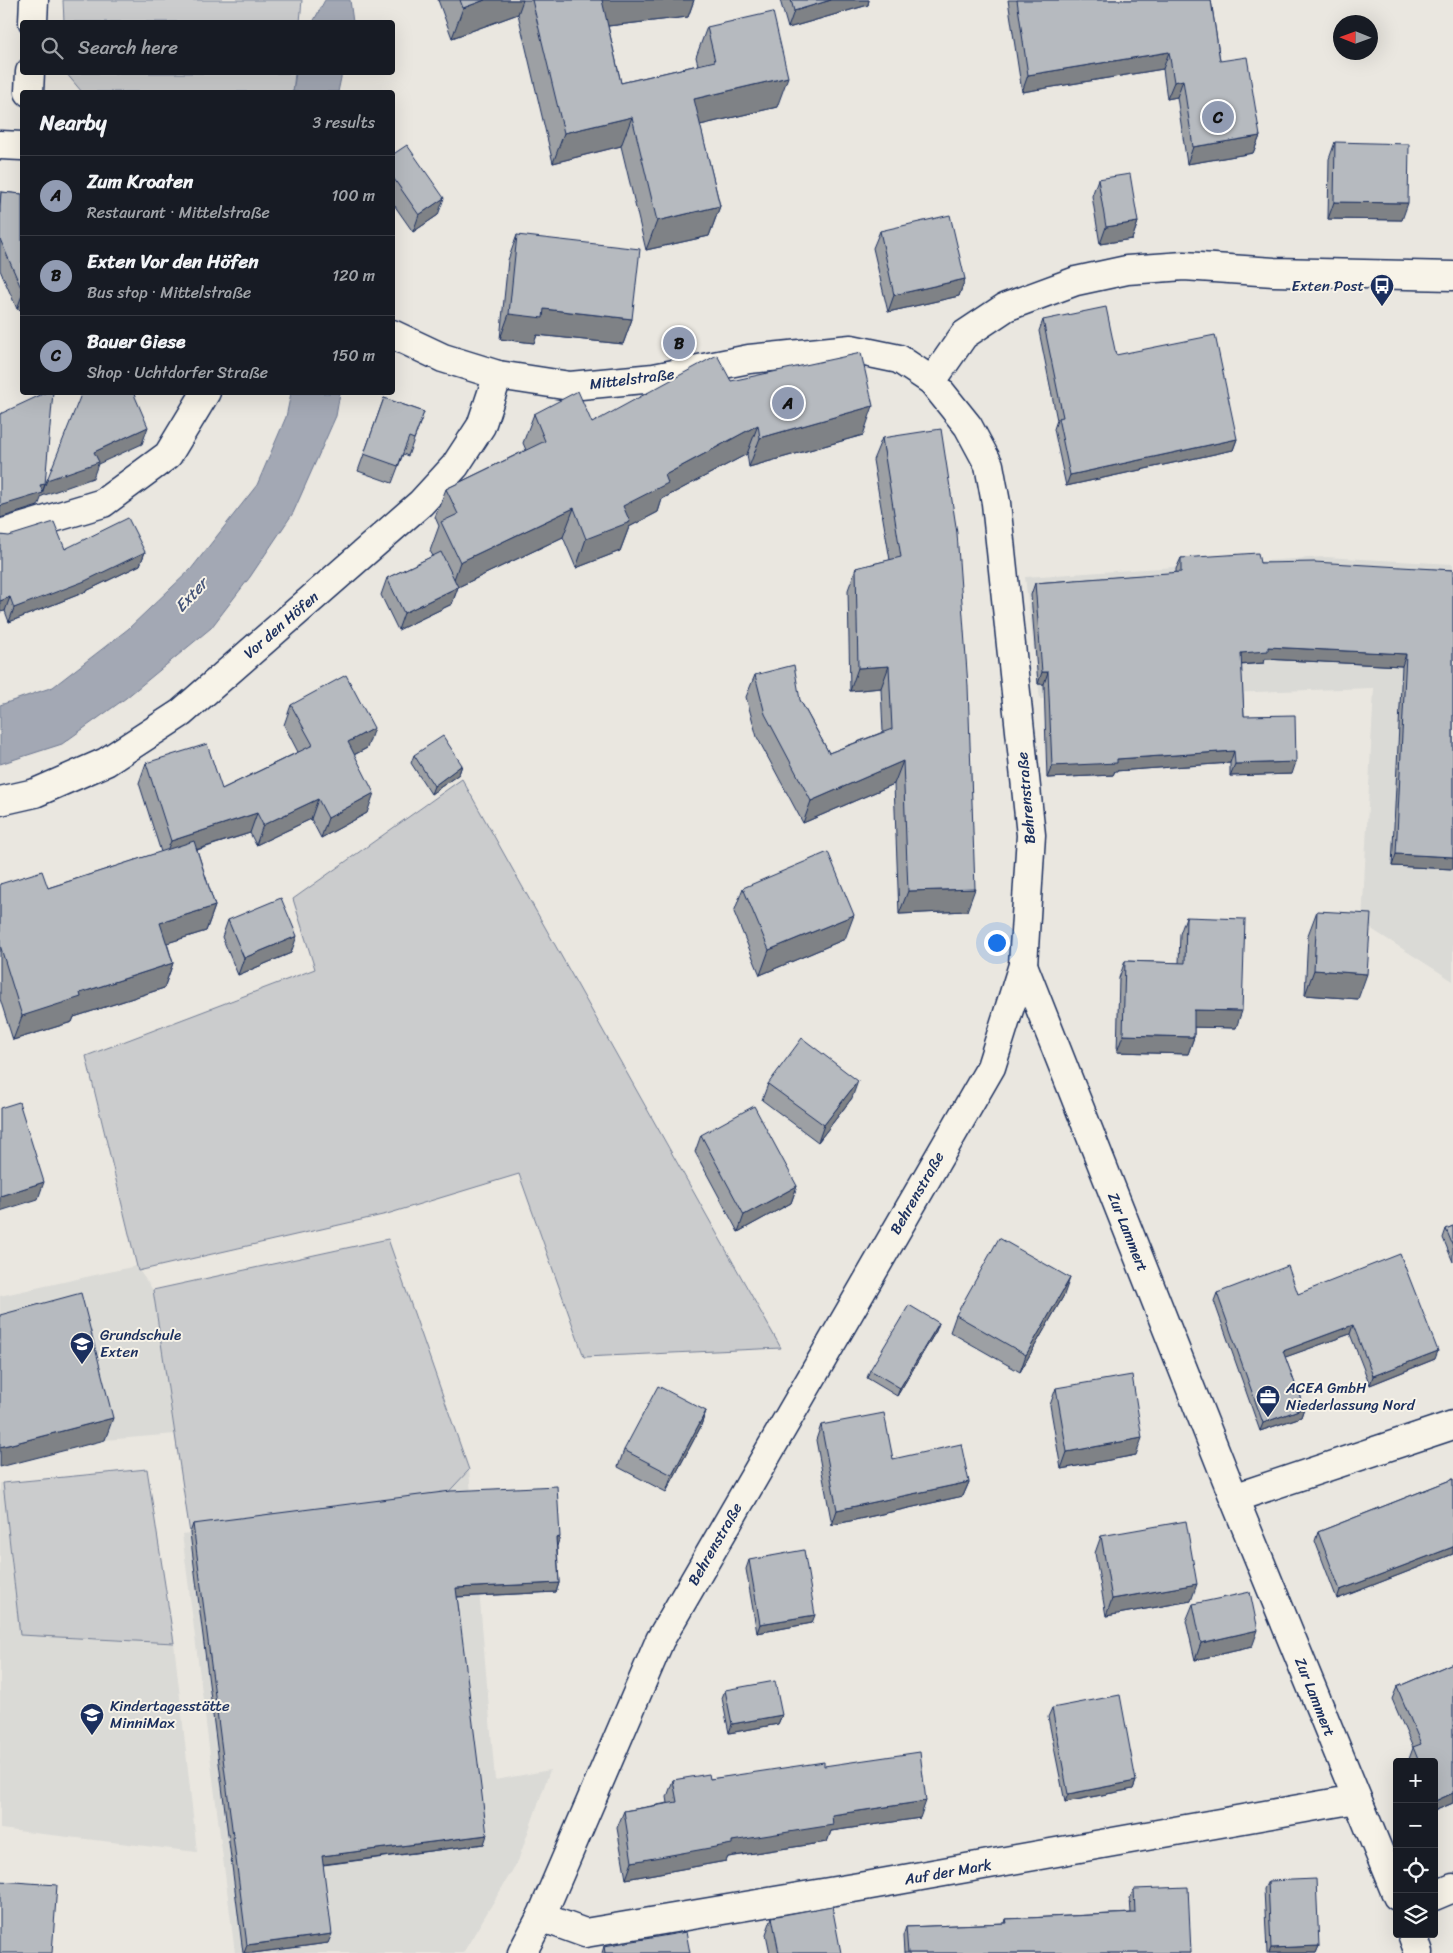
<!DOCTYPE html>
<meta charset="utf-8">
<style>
:root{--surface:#171b24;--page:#242831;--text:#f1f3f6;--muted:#9ea1a6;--line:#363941;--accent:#919bb2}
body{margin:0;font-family:Sriracha,sans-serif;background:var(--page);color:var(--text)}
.controls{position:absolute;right:15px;bottom:15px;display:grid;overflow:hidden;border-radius:5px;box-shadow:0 5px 20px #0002}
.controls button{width:45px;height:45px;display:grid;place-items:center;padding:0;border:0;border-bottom:1px solid var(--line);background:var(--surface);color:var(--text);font:25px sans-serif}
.compass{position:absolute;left:1333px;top:15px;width:45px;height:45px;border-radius:50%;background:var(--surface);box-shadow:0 5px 20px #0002;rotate:271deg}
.you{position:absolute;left:996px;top:942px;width:18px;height:18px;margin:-12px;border:4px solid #fff;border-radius:50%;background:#1a73e8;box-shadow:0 0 0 8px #1a73e833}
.badge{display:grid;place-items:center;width:32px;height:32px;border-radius:50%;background:var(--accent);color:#111;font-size:16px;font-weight:700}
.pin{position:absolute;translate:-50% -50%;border:2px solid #fff;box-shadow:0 1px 5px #0006}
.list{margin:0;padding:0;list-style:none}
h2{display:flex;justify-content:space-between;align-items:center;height:65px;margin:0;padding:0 20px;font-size:21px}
h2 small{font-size:16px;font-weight:400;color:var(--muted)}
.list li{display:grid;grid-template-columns:32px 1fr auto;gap:15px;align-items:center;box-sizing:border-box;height:80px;padding:0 20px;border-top:1px solid var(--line)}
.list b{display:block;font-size:19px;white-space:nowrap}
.list p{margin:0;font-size:16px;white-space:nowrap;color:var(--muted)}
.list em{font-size:16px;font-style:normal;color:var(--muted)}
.icon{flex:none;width:28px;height:28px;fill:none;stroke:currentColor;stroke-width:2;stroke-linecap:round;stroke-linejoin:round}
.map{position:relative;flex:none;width:1453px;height:1953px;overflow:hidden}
.search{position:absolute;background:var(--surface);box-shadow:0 5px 20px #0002;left:20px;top:20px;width:375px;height:55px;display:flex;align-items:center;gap:12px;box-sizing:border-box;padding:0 18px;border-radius:5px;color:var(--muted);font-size:19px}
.panel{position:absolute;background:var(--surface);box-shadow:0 5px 20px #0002;left:20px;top:90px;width:375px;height:305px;border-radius:5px}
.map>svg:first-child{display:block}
.built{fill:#dadad6}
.green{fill:#cbcccd;stroke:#737e96}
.water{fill:#a3a8b4;stroke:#6d7892}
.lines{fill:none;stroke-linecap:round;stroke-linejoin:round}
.minor-casing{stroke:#1b2f5e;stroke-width:31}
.tertiary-casing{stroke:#1b2f5e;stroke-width:31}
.secondary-casing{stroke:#1b2f5e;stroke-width:31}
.minor{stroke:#f7f3e8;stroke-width:28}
.tertiary{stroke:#f7f3e8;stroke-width:28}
.secondary{stroke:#f7f3e8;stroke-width:28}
.wall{fill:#9da0a4;stroke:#1b2f5e}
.shaded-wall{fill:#7f8286;stroke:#1b2f5e}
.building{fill:#b6babf;stroke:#1b2f5e}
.labels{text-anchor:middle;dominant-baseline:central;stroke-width:4;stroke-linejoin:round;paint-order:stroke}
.poi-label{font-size:15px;fill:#1b2f5e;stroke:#f7f3e8;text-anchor:start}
.street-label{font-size:15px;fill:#1b2f5e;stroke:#f7f3e8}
.water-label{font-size:16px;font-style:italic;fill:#445378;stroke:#f7f3e8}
</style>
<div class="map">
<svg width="1453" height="1953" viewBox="0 0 1453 1953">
<rect width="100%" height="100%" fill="#eae7e0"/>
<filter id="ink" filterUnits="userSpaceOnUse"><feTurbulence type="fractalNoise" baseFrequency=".02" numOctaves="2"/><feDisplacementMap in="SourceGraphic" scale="10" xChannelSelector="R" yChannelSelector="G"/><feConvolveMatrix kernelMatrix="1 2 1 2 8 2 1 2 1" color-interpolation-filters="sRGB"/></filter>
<g filter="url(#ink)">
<path class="built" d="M1325 557 1453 564V981L1362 923 1374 688 1040 699 1025 577Z
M136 1266 153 1290 175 1434 105 1440 0 1467V1296Z
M469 1470 495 1780 550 1770 518 1861 463 1953H235L182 1534 440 1501Z
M0 1483H3L20 1634 174 1643 197 1852 0 1829Z"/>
<path class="green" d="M63 0H302L300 22H64Z
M66 73H295L293 92H82Z
M462 779 781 1348 584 1357 519 1174 387 1214 138 1271 86 1056 315 969 293 899Z
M388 1239 469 1470 440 1501 190 1533 153 1290Z
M147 1469 174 1643 20 1635 3 1483Z"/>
<path class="water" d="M325 0H350L353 22H313Z
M296 73H342L338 92H293Z
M291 393H340L336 416 293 513 250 577 211 628 126 698 62 744 0 764V705L53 687 128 629 191 569 257 485 286 417Z"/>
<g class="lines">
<defs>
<path id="minor" d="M33 22 34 0
M29 92 30 72
M0 534 103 503 168 455 206 392
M0 801 35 793 106 762 181 713 421 503 455 466 481 426 498 375
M1023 965 1234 1498 1397 1896
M1234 1498 1453 1425
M1434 1896 1453 1888
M541 1917 585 1933 865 1886 1356 1799
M1412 1934 1419 1953"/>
<path id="tertiary" d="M932 381 964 335 1006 307 1076 281 1127 270 1184 266 1274 272 1453 276"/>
<path id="secondary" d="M0 145 22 146
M392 334 443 358 498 375 570 386 654 378 749 359 851 349 899 359 932 381 968 426 989 465 996 503 1031 835 1023 965 991 1067 660 1640 541 1917 522 1953"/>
</defs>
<use href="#minor" class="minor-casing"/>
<use href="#tertiary" class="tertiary-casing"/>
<use href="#secondary" class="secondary-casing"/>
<use href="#minor" class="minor"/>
<use href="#tertiary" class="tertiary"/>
<use href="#secondary" class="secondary"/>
</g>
<path class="wall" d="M438 0H694L688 17 608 26 621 83 698 65 696 57 707 27 777 107 700 125 720 206 709 236 646 250 621 146 553 163 518 14 452 38Z
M780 0H869L868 5 788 28Z
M1008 0H1211L1220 61 1260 136 1253 153 1187 164 1177 97 1167 99 1163 69 1022 92Z
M1335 142 1402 220 1328 219 1329 159Z
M392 155 438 215 413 232 392 202Z
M1098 179 1138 222 1132 239 1100 244 1092 196Z
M1 192 22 194V310L17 309 0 270V195Z
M880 231 965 279 959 296 888 312 873 248Z
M517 235 632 319 623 344 537 335 534 343 500 339 508 260Z
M1043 320 1116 355 1237 439 1233 450 1066 486 1054 429 1057 420 1039 331Z
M731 381 863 435 749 467 747 454 662 499 658 512 629 527 620 551 576 568 563 537 458 587 452 604 398 630 381 595 387 578 433 556 430 551 439 526 435 517 446 489 526 450 523 443 534 414 592 423Z
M384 398 424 412 408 456 403 454 392 483 358 471Z
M882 438 967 911 899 914 894 784 803 823 757 737 746 697 755 675 800 700 829 753 883 732 881 688 850 691 848 590 856 568 890 560 873 460Z
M0 535 65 549 145 552 140 565 80 594 9 622 5 611Z
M1181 558 1260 563 1453 570V869L1392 866 1402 666 1265 659 1264 663 1241 665 1244 716 1292 774 1230 776V763L1115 771 1113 775 1047 778 1044 684H1038L1031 595 1035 583 1176 573V569Z
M291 705 367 748 354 755 367 813 321 838 311 819 256 845 250 833 197 850 215 906 206 931 167 943 173 963 164 988 74 1017 72 1022 13 1040 0 999V884L48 888 161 852 139 783 146 763 222 789 298 752 284 725Z
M414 755 462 765 459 774 431 794 411 763Z
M743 888 845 939 760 975 734 912Z
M1317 911 1358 999 1305 995 1308 935Z
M1186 917 1236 1028 1194 1027V1037L1188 1054 1117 1052 1119 978 1125 961 1179 963 1180 934Z
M228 920 291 953 238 975 222 937Z
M768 1084 852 1098 818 1142 762 1100Z
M701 1135 797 1186 791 1203 738 1232 695 1152Z
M1453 1226V1262L1443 1238 1446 1229Z
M1217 1293 1298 1294 1435 1359 1370 1385 1350 1334 1285 1357 1304 1408 1301 1417 1260 1431 1214 1301Z
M1064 1295 1020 1372 950 1332 956 1315Z
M939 1323 936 1331 897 1396 867 1378 870 1370Z
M1056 1388 1136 1455 1061 1469 1050 1405Z
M706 1411 700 1428 666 1492 618 1467 624 1450Z
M821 1425 893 1459 969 1482 963 1496 832 1525 816 1440Z
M1453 1479V1554L1337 1599 1315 1541 1318 1532Z
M193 1524 557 1546 559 1583 556 1592 457 1597 484 1844 323 1865 328 1943 253 1953H243L190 1533Z
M1101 1536 1191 1601 1106 1616 1095 1553Z
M749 1560 812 1623 757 1633 746 1569Z
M1193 1604 1252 1647 1195 1660 1186 1621Z
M1453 1663V1803L1434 1811V1762H1410L1409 1759 1413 1748 1392 1699 1397 1687Z
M725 1690 782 1715 778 1724 729 1733 722 1698Z
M1052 1708 1136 1781 1133 1789 1065 1802 1048 1717Z
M824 1766 920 1818 831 1831 827 1842 728 1857 726 1861 626 1879 617 1828 624 1811 668 1803 667 1797 673 1780 710 1779Z
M1268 1881 1319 1946 1316 1953H1267L1264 1889Z
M1134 1889 1191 1953H904L903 1936 906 1927 1005 1923 1006 1919 1131 1913 1130 1898Z
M772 1917 841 1953H770L766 1934Z
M604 1946 690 1953H602Z"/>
<path class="shaded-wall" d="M485 0H523L518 14 452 38 463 8Z
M600 0H694L688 17 590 28Z
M831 0H869L868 5 788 28 794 11Z
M1169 52 1163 69 1022 92 1028 75Z
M788 77 777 107 683 129 694 99Z
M1183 80 1177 97 1167 99 1174 82Z
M632 117 621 146 553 163 564 133Z
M1260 136 1253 153 1187 164 1193 147Z
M444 198 438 215 413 232 419 215Z
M1334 202 1408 203 1402 220 1328 219Z
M720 206 709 236 646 250 657 221Z
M1138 222 1132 239 1100 244 1106 227Z
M965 279 959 296 888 312 894 295Z
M22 295V310L17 309Z
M544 309 632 319 623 344 537 335 534 343 500 339 509 314Z
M873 406 863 435 749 467 760 438Z
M758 425 747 454 662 499 658 512 629 527 620 551 576 568 586 539 623 506 665 475Z
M148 427 142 444 98 464 93 478 42 496 38 506 0 518V506L40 485 45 484 42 493 47 480 94 452Z
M1237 439 1233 450 1066 486 1070 475Z
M574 508 563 537 458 587 452 604 398 630 404 613 450 591 460 562Z
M145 552 140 565 80 594 9 622 14 608Z
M10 597 5 611 0 612V601Z
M1268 647 1406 654 1402 666 1265 659 1264 663 1236 665 1241 653Z
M889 666 881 688 850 691 858 668Z
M1042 672H1048L1044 684H1038Z
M374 728 367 748 340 762 348 742Z
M1234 751 1230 763 1115 771 1113 775 1047 778 1052 766 1117 759Z
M903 761 894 784 803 823 811 801Z
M1296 762 1292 774 1230 776 1235 764Z
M462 765 459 774 431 794 434 786Z
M374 793 367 813 321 838 328 818Z
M318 799 311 819 256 845 263 825Z
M257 813 250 833 163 860 171 841Z
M1396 854 1453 857V869L1392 866Z
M975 889 967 911 899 914 908 891Z
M215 906 206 931 151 948 160 923Z
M854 915 845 939 760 975 769 950Z
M297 936 291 953 238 975 244 958Z
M173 963 164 988 74 1017 72 1022 13 1040 22 1016 80 993Z
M1314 970 1367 974 1358 999 1305 995Z
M1194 1010 1242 1011 1236 1028 1188 1027Z
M1123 1035 1194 1037 1188 1054 1117 1052Z
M858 1081 852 1098 818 1142 824 1125Z
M44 1182 38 1199 0 1211V1196Z
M797 1186 791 1203 738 1232 744 1215Z
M1070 1278 1064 1295 1020 1372 1026 1355Z
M939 1323 936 1331 897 1396 900 1388Z
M1353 1325 1350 1334 1280 1359 1283 1351Z
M1438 1351 1435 1359 1370 1385 1373 1376Z
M1304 1408 1301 1417 1260 1431 1263 1423Z
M706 1411 700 1428 666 1492 672 1475Z
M113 1418 105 1440 0 1467V1447Z
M1142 1438 1136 1455 1061 1469 1067 1452Z
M969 1482 963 1496 832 1525 837 1510Z
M560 1537 557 1546 556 1538Z
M1453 1547V1554L1337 1599 1340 1590Z
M559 1583 556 1592 453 1597 456 1588Z
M1197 1584 1191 1601 1106 1616 1112 1599Z
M815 1615 812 1623 757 1633 760 1624Z
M1258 1630 1252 1647 1195 1660 1201 1643Z
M782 1715 778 1724 729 1733 732 1724Z
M1136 1781 1133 1789 1065 1802 1068 1794Z
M1453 1793V1803L1434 1811 1435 1801Z
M926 1801 920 1818 831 1831 827 1842 728 1857 726 1861 626 1879 632 1862 732 1841 832 1815Z
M487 1835 484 1844 319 1865 322 1856Z
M332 1934 328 1943 253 1953H244L247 1945Z
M1319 1946 1316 1953H1269L1271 1948Z"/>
<path class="building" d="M460 0H485L463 8Z
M532 0H602L621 83 715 61 707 27 773 12 788 77 694 99 720 206 657 221 632 117 564 133Z
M791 0H831L794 11Z
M1017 0H1211L1220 61 1247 57 1260 136 1193 147 1183 80 1174 82 1169 52 1028 75Z
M1335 142 1409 144 1408 203 1334 202Z
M407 145 444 198 419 215 392 176V155Z
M1130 174 1138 222 1106 227 1098 179Z
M1 192 22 194V290L0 239V207Z
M950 215 965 279 894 295 880 231Z
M517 235 640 249 632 319 544 309 543 318 509 314Z
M1106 307 1116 355 1215 335 1237 439 1070 475 1058 418 1063 417 1043 320Z
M861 353 873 406 760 438 758 425 665 475 668 483 623 506 630 522 586 539 574 508 460 562 441 522 458 514 446 489 545 441 534 414 578 391 592 423 717 355 731 381Z
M47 392H53L45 484 40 485 43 493 0 506V414Z
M82 392H133L148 427 94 452 99 462 47 480Z
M384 398 424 412 414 439 409 437 398 466 364 454Z
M941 429 957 533 968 686 975 889 908 891 903 761 811 801 765 714 755 675 794 665 800 700 829 753 892 729 889 666 858 668 856 568 901 557 882 438Z
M128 518 145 552 85 581 14 608 10 597 0 601V535L9 536 54 522 65 549Z
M441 552 458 587 404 613 387 578Z
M1258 553 1260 563 1314 562 1453 570V857L1396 854 1406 654 1268 647V651L1241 653 1244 716 1295 715 1296 762 1235 764 1234 751 1117 759V763L1052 766 1048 672H1042L1035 583 1181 572V558Z
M346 675 374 728 348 742 374 793 328 818 318 799 263 825 257 813 171 841 146 763 207 744 222 789 313 745 291 705Z
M443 736 462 765 434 786 414 755Z
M194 841 215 906 160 923 173 963 80 993 81 997 22 1016 0 945V884L42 871 48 888Z
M828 852 854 915 769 950 743 888Z
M281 898 297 936 244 958 228 920Z
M1317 911 1371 914 1367 974 1314 970Z
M1186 917 1245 919 1242 1011 1194 1010V1037L1123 1035 1125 961 1185 963Z
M802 1038 858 1081 824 1125 768 1084Z
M19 1102 44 1182 0 1196V1108Z
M754 1106 797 1186 744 1215 701 1135Z
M1453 1226V1246L1446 1229Z
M999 1238 1070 1278 1026 1355 956 1315Z
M1400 1254 1438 1351 1373 1376 1353 1325 1283 1351 1304 1408 1263 1423 1217 1293 1288 1266 1298 1294Z
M81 1293 113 1418 0 1447V1315Z
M909 1305 939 1323 900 1388 870 1370Z
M1132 1375 1142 1438 1067 1452 1056 1388Z
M658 1386 706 1411 672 1475 624 1450Z
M884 1413 893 1459 961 1444 969 1482 837 1510 821 1425Z
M1453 1479V1547L1340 1590 1318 1532Z
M557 1486 560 1537 556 1538 559 1583 456 1588 487 1835 322 1856 332 1934 247 1945 193 1524 451 1491Z
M1186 1521 1197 1584 1112 1599 1101 1536Z
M804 1550 815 1615 760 1624 749 1560Z
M1250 1592 1258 1630 1201 1643 1193 1604Z
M1453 1663V1793L1435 1801 1434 1799V1762H1419L1413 1747 1421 1744 1397 1687Z
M775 1681 782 1715 732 1724 725 1690Z
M1120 1695 1136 1781 1068 1794 1052 1708Z
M920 1752 926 1801 832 1815 833 1825 732 1841V1844L632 1862 624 1811 677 1802 673 1780 709 1774 710 1779 824 1762V1766Z
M1316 1879 1319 1946 1271 1948 1268 1881Z
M0 1881 57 1885 52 1953H0Z
M1188 1887 1191 1953H908L906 1927 1007 1923 1006 1919 1135 1913 1134 1889Z
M832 1906 841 1953H779L772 1917Z
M686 1932 690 1953H605L604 1946Z"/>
</g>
<defs>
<symbol id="bus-pin" viewBox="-11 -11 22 30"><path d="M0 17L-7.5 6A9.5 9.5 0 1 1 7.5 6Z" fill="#1b2f5e" stroke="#f7f3e8"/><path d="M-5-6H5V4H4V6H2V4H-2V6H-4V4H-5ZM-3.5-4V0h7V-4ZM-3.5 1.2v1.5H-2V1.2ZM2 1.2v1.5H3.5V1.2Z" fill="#fff"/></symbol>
<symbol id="school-pin" viewBox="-11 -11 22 30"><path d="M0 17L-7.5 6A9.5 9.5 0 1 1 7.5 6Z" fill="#1b2f5e" stroke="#f7f3e8"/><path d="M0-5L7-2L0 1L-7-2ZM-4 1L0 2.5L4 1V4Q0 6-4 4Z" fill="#fff"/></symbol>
<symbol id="office-pin" viewBox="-11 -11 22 30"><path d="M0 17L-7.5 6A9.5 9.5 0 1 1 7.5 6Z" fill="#1b2f5e" stroke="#f7f3e8"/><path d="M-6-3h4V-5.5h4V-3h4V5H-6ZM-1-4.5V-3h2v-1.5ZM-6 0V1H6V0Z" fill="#fff"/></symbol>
</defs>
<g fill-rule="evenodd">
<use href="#bus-pin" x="1368" y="272" width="28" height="38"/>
<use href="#school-pin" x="68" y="1330" width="28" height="38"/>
<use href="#office-pin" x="1254" y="1383" width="28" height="38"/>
<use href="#school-pin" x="78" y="1701" width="28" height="38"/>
</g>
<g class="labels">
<g class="poi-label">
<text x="1364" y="286" text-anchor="end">Exten Post</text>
<text x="100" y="1335">Grundschule<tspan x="100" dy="17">Exten</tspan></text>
<text x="1286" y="1388">ACEA GmbH<tspan x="1286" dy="17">Niederlassung Nord</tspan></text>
<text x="110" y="1706">Kindertagesstätte<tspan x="110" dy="17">MinniMax</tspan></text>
</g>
<g class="street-label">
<text transform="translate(632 379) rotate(-7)">Mittelstraße</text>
<text transform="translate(281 625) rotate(-41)">Vor den Höfen</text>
<text transform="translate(1026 798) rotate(-95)">Behrenstraße</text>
<text transform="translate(917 1193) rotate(-60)">Behrenstraße</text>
<text transform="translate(1128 1232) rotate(68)">Zur Lammert</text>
<text transform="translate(715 1544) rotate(-60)">Behrenstraße</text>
<text transform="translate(1315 1697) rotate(68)">Zur Lammert</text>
<text transform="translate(948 1872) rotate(-10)">Auf der Mark</text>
</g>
<g class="water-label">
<text transform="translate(191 595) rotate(-47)">Exter</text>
</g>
</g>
</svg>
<div class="controls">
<button>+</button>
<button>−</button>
<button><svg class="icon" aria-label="locate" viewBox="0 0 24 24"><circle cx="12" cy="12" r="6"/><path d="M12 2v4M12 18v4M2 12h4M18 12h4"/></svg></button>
<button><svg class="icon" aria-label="layers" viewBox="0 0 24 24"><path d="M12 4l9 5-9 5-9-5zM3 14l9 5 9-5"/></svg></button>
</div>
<svg class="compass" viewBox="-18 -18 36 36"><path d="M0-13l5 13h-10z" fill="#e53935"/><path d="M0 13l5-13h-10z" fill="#9ea1a6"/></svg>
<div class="you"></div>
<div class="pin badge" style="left:788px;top:403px">A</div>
<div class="pin badge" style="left:679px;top:343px">B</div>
<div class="pin badge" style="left:1218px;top:117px">C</div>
<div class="search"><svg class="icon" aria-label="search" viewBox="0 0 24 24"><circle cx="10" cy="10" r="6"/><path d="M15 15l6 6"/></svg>Search here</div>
<section class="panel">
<h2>Nearby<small>3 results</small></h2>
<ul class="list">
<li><span class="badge">A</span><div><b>Zum Kroaten</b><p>Restaurant · Mittelstraße</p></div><em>100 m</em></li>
<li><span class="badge">B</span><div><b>Exten Vor den Höfen</b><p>Bus stop · Mittelstraße</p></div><em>120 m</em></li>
<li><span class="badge">C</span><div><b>Bauer Giese</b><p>Shop · Uchtdorfer Straße</p></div><em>150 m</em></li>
</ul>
</section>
</div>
